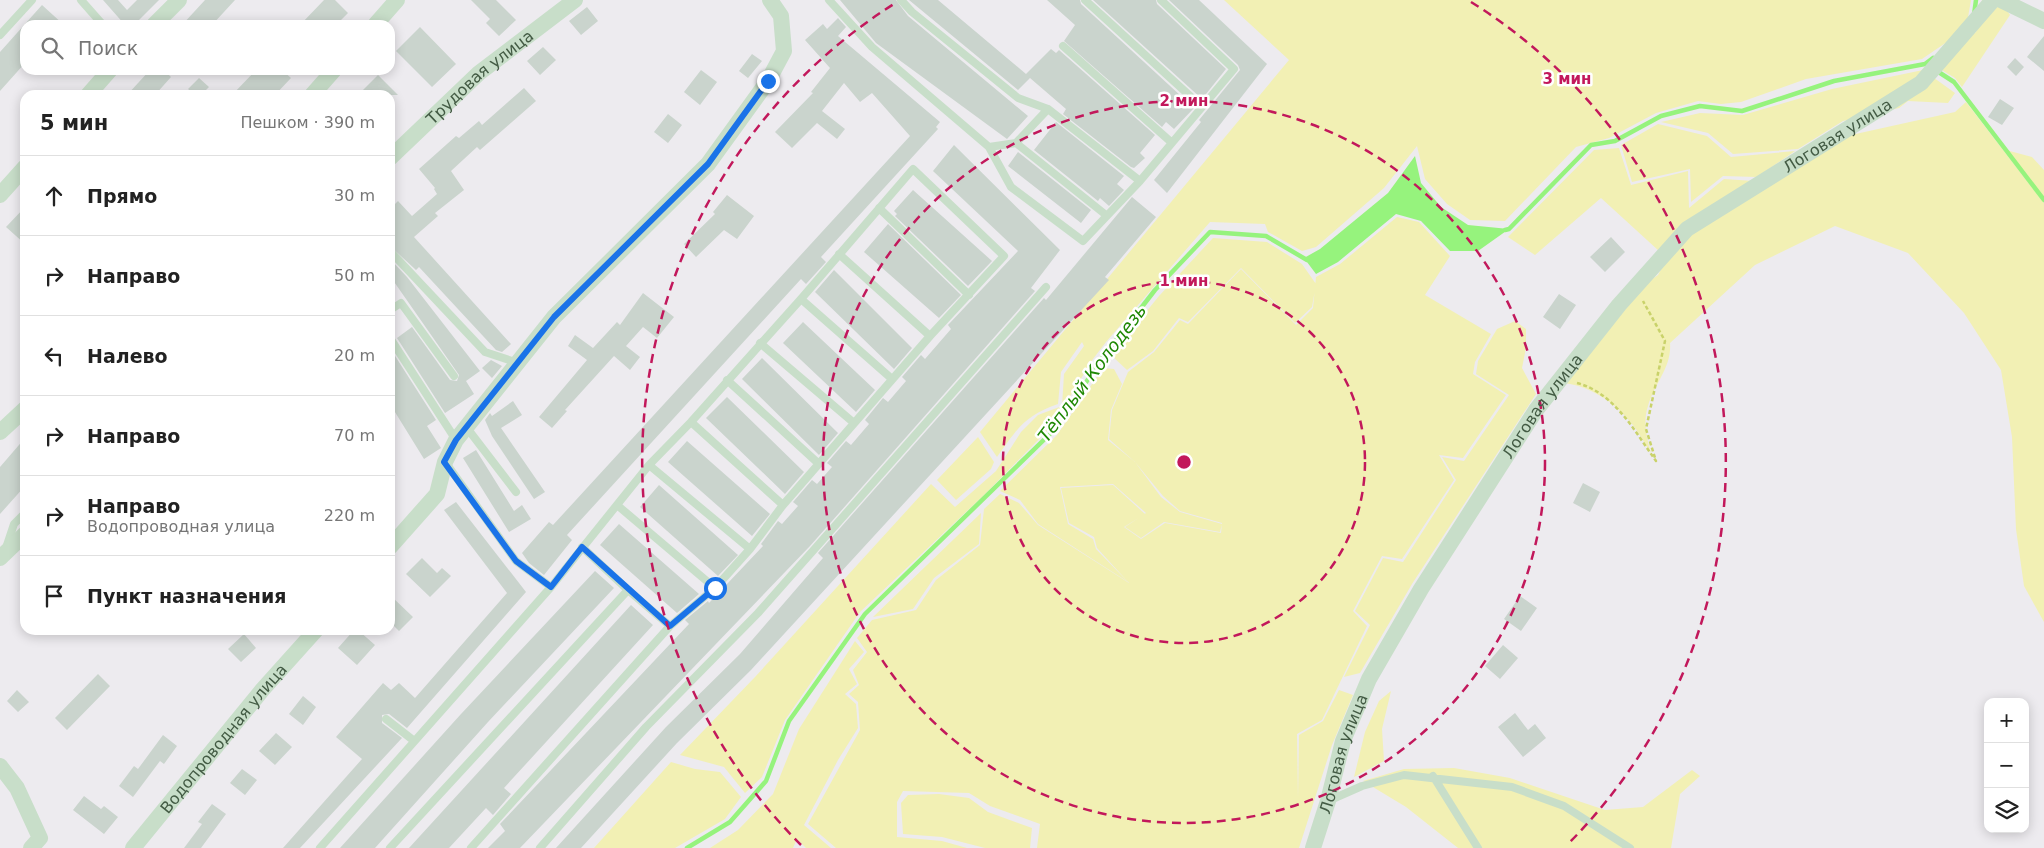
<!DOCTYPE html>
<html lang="ru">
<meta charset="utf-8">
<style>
:root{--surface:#fff;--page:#f2f2f2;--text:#222;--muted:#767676;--line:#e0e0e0}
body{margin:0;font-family:"DejaVu Sans",sans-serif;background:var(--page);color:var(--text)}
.controls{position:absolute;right:15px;bottom:15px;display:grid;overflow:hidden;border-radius:10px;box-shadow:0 2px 12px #0003}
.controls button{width:45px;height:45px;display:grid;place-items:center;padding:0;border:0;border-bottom:1px solid var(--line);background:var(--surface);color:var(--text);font:25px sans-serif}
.stop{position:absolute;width:15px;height:15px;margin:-11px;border:4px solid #1a73e8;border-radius:50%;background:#fff}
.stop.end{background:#1a73e8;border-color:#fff;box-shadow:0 1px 5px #0008}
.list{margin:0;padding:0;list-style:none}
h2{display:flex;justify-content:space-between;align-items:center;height:65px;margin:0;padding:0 20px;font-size:21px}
h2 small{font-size:16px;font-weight:400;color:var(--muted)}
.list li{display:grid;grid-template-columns:32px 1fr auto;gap:15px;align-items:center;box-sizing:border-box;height:80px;padding:0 20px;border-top:1px solid var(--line)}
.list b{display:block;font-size:19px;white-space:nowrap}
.list p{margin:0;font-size:16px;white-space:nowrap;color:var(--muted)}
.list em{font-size:16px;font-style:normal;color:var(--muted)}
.icon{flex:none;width:28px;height:28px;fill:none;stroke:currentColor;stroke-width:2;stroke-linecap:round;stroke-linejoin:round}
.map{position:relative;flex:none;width:2044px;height:848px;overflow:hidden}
.search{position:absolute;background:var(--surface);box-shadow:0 2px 12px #0003;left:20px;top:20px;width:375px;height:55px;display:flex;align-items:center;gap:12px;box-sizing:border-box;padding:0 18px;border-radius:15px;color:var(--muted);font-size:19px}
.panel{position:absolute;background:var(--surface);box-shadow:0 2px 12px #0003;left:20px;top:90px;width:375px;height:545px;border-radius:15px}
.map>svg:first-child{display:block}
.green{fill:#f2f0b4}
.water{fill:#96f37d}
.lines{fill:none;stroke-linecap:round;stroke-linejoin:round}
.stream{stroke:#96f37d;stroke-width:4.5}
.building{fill:#cad4cd}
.path{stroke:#c9d26a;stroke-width:2.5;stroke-dasharray:4 2.5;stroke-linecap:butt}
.service{stroke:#c8dec9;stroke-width:8}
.minor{stroke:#c8dec9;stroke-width:16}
.route{stroke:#1a73e8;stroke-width:6}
.ring{fill:none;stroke:#c2185b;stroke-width:2.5;stroke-dasharray:9 6}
.labels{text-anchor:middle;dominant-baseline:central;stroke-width:5;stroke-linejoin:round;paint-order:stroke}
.street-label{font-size:16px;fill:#435b44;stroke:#fff}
.water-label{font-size:18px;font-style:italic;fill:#1f8804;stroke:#fff}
.centre{fill:#c2185b;stroke:#fff;stroke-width:2.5}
.ring-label{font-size:15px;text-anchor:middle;font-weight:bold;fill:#c2185b;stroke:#fff;stroke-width:5;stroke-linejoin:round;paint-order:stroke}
</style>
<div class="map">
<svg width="2044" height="848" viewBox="0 0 2044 848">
<rect width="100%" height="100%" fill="#edebef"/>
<path class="green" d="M1224 0H1971L1966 29 1922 59 1806 79 1741 102 1721 104 1698 101 1656 113 1609 138 1576 147 1505 221 1470 220 1447 204 1425 179 1417 146 1384 188 1316 247 1302 251 1268 232 1265 224 1210 222 1106 342 1093 359 1052 426 984 495 860 612 785 720 762 777 745 793 724 767 680 755 755 677 931 484 955 507 996 471 1021 432 1038 415 1062 406 1064 374 1084 346 1082 342 1061 372 1058 404C1024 416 1017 429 997 457L980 432 1289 60Z
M1982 0H2000L2010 15 1962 87 1955 78 1930 63 1976 32Z
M1923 70 1955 93 1948 103 1908 101 1899 108 1843 121 1798 149 1733 154 1708 133 1661 122 1700 113 1743 115 1832 89Z
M1966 102 2044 203V622L2024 586 2016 529 2012 437 2001 370 1964 313 1908 253 1835 226 1755 265 1670 343C1672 367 1654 384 1648 406 1643 421 1646 437 1651 453 1643 441 1636 427 1626 417 1610 399 1585 384 1561 383L1648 282 1658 275 1667 258 1691 231 1842 137 1955 112Z
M1658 124 1707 136 1731 157 1795 151 1757 177 1723 176 1691 202 1690 169 1632 182 1621 145Z
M1619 148 1631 185 1688 171 1689 208 1724 179 1754 181 1659 251 1601 198 1535 255 1508 237 1594 150Z
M2006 150 2032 157 2044 170V197Z
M1397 217 1419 222 1450 256 1425 295 1491 334 1475 362 1473 374 1506 395 1463 458 1439 455 1454 480 1402 559 1382 556 1353 611 1367 626 1322 720 1297 734 1298 798 1299 735 1323 721 1339 690 1353 695 1332 745 1299 848H1037L1040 824 990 806 969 793 903 791 897 802V837L942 841 967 848H836L808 824 860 730 858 702 849 694 859 685 853 670 867 652 857 638 872 620 916 610 936 580 980 545 984 509 1000 494 1019 503 1038 525 1129 583 1097 548 1094 537 1069 523 1061 488 1113 485 1145 514 1124 527 1141 539 1165 523 1221 533 1222 523 1180 511 1163 496 1135 462 1109 439 1112 410 1128 372 1154 352 1180 320 1188 324 1241 269 1296 325 1313 308 1316 277 1340 264Z
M1213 238 1267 242 1302 264 1316 284 1312 307 1295 323 1241 268 1188 322 1179 318 1153 351 1127 370 1111 355 1159 296Z
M1515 321 1526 329V348L1522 368 1536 394 1412 584 1360 673 1344 677 1370 625 1355 611 1383 558 1403 562 1456 480 1442 457 1464 461 1509 395 1476 374 1478 361 1497 329Z
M1103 368 1114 369 1122 384 1111 410 1108 440 1135 462 1161 497 1180 512 1222 524 1220 532 1164 522 1141 538 1125 527 1146 513 1113 484 1060 487 1068 524 1093 539 1096 549 1128 582 1038 524 1020 500 1000 491 1057 435Z
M978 437 994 462 991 469 956 500 937 480Z
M981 513 979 544 934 578 913 609 873 617Z
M855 641 864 652 849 669 857 684 845 694 856 704 858 728 838 760 804 825 831 848H806L797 839 793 848H710L738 830 773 794 799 729Z
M1391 691 1382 729 1384 761 1354 777 1365 732 1379 701Z
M671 762 695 769 720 772 741 797 725 819 675 848H594Z
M1454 768 1510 778 1605 810 1643 807 1692 770 1700 776 1680 794 1671 848H1458L1406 807 1363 781 1404 769Z
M939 794 969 798 988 812 1032 828 1030 848H985L942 837 903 834 901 803 908 795Z"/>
<path class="water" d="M1415 156 1421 183 1441 207 1468 225 1509 229 1478 251H1450L1421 221 1396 214 1338 262 1316 274 1304 258 1320 249 1388 193Z"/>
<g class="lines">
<path class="stream" d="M1974 15 1976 0
M1937 71 1954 82 2044 200
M1505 230 1509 229 1591 145 1615 141 1661 116 1700 106 1742 111 1834 81 1925 64 1933 58
M687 848 730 822 766 781 789 721 865 614 1054 430 1103 357 1155 290 1210 232 1266 236 1307 260"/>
</g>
<path class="building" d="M103 0H118L127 10 137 0H159L137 22V25H125Z
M205 0H235L212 25H182Z
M324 0H335L348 13 336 25H300Z
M471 0H496L516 20 499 36 486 23 490 19Z
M840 0H896L908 16 1028 116 1007 139 876 43Z
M909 0H938L1026 74 1051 49 1056 53 1059 50 1155 135 1140 153 1145 158 1134 168 1131 167 1063 114 1066 109 1030 78 1018 90Z
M1047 0H1080L1081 4 1194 108 1174 129 1166 122 1162 127 1064 41 1075 25Z
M1093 0H1156L1157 4 1226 69 1202 99Z
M1169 0H1199L1267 64 1167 193 1154 180 1201 122 1199 120 1240 70 1238 65Z
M42 5 64 25H25V63L0 91V52Z
M587 7 598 21 581 35 569 21Z
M838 18 846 27 838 36 940 122 936 127 938 129 821 257 826 262 806 284 801 279 567 535 572 540 544 575 529 563 522 553 549 522 553 525 910 136 872 93 860 102 844 83 822 111 845 129 837 139 817 123 792 148 775 132 813 93 811 92 830 68 805 40 823 24 827 29Z
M420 27 456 64 432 87 396 51Z
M2044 36V71L2027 57Z
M543 47 556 60 540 75 527 61Z
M752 54 762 61 748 78 739 71Z
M2015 58 2024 67 2016 76 2007 67Z
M150 70H164L171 77 155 95H127Z
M256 70H282L291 78 275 95H232Z
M701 70 717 82 700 105 684 92Z
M378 75 398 95H358Z
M199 78 209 87 201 95H195L188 89Z
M524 88 536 101 480 150 477 147 451 171 464 190 435 213 438 216 414 237 511 344 502 352 496 350 419 267 416 270 390 246V209L398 201 412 216 437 194 434 189 435 188 419 169 456 136 459 138 479 121 482 125Z
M2000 99 2014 108 2002 125 1988 117Z
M668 114 682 125 668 143 654 132Z
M1056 122 1124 176 1117 184 1124 190 1109 206 1100 198 1098 201 1034 150Z
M954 145 1060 250 1031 288 1035 291 810 546 520 848H488L505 831 500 824 689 624 685 620 708 601 709 603 763 546 761 544 778 521 782 524 798 506 793 502 812 480 817 484 832 467 827 463 846 441 851 445 869 424 865 420 883 398 888 402 906 381 902 377 921 355 925 359 951 329 948 325 1018 251 933 171Z
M1018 152 1091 210 1081 223 1008 166Z
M913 190 992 261 968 286 895 216 897 214 894 211Z
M727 195 754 216 737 239 724 230 696 257 684 244 715 214 713 212Z
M1132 197 1156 217 1105 277 1109 280 751 670 677 743 581 848H556L666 727 740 654 823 558 818 553 1044 298 1046 300Z
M25 207V244L6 227Z
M888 224 961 295 939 318 864 252Z
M1611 237 1625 252 1605 272 1590 257Z
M390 259 407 277 480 371 466 381 474 394 445 413 397 338 412 327 450 380 457 381 459 375 390 276Z
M834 270 912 348 894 369 815 292Z
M643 293 674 317 657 338 643 327 626 346 640 357 630 370 614 356 565 410 567 411 552 428 539 417 587 360 568 346 575 335 593 348 617 322 620 325Z
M1559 294 1576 305 1560 329 1543 317Z
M803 322 875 390 856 412 783 343Z
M390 348 436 420 427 426 441 448 424 459 390 404Z
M762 358 838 433 819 455 742 379Z
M491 360 502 366 492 378 482 368Z
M727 397 804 472 785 494 706 418Z
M513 401 522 415 501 428 545 492 534 499 492 436 485 420 490 413 492 416Z
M25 438V486L0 514V467Z
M687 441 770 514 752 536 668 462Z
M476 450 514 511 522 505 531 519 509 532 463 458Z
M1583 483 1600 492 1590 512 1573 503Z
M659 485 738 555 718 576 640 507Z
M456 502 526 592 407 728 389 714 382 715V723L402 738 300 848H283L362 759 336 737 383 683 391 690 399 683 415 698 507 593 444 510Z
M619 524 699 594 677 613 600 545Z
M422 558 437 573 442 568 451 576 430 597 406 574Z
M595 571 614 588 488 722 375 848H340L461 714Z
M390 595 413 617 399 631 390 622Z
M1520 596 1537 608 1521 631 1504 619Z
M631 605 653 625 504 788 511 794 493 815 486 808 449 848H409Z
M354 630H358L375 645 357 665 338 648Z
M244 634 256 648 241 662 228 649Z
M1503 645 1518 658 1500 679 1485 666Z
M98 674 110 686 67 730 55 718Z
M17 690 29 702 18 712 7 701Z
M303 696 316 707 303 725 289 714Z
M1515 713 1528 730 1535 724 1546 738 1523 757 1498 727Z
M276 733 292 747 275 765 259 751Z
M163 735 177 746 164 764 160 761 133 797 119 786 134 766 138 769Z
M242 769 257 780 245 795 230 783Z
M84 796 101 809 104 806 118 817 104 834 73 810Z
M212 804 226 814 201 848H184L202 824 198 822Z"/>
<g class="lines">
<path class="path" d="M1577 383C1615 393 1635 432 1656 461L1646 429 1665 341 1643 301"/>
<path class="service" d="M81 0 103 25
M829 0 872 47 989 147 1011 187 1083 241 1140 181 1234 69 1161 0
M901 0 912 12 1018 98 1048 109 1140 181
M1085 0 1201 106
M0 35 32 0
M1063 46 1171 142
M1016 143 1106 215
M989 147 1016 143 1048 109
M879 208 969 295
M390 251 485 352 518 363
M839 254 930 336
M801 299 892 379
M390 310 401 303 454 376
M390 338 456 440
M760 343 854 423
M727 380 819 464
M691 422 783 505
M467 428 516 492
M446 463 516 561 551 587
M649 465 750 549
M617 505 715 588
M7 545 14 524 25 513
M386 719 413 740
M1433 776 1478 848
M1328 801 1362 786 1404 775 1512 787 1564 806 1630 848
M320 848 551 587 649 465 691 422 801 299 913 169 1004 256 930 336 783 505 750 549 715 588 670 626 628 590
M390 848 628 590 582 547
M471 848 670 626
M540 848 646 727 758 613 1046 287"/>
<g class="minor">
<path d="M2001 0 2044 21"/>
<path d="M154 25 179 0"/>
<path d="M375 25 397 0"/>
<path d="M88 95 110 70"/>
<path d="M312 95 334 70"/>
<path id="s1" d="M390 158 479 73 575 0"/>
<path d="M0 195 25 167"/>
<path d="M0 432 25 409"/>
<path d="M390 547 437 494 445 462 456 440 554 317 708 164 768 81 784 51 781 16 770 0"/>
<path d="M0 558 25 534"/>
<path d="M0 766 17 788 40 838 31 848"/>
<path id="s2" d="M133 848 263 689 316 630"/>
<path id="s3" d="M1313 848 1328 801 1343 741 1369 679 1421 589 1536 410 1619 305 1687 229 1921 83 1993 0"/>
</g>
</g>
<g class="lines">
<path class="route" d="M715 588 670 626 582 547 551 587 516 561 444 462 456 440 554 317 708 164 768 81"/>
</g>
<g class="ring">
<circle cx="1184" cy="462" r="181"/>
<circle cx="1184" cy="462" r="361"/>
<path d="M801 845A542 542 0 0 1 897 2M1471 2A542 542 0 0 1 1567 845"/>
</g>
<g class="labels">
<g class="street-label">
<text stroke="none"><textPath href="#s1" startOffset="121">Трудовая улица</textPath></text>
<text stroke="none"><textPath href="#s3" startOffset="908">Логовая улица</textPath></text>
<text stroke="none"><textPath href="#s3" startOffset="502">Логовая улица</textPath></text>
<text stroke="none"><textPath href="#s2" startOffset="142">Водопроводная улица</textPath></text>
<text stroke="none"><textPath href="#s3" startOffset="99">Логовая улица</textPath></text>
</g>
<g class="water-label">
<text transform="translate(1092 373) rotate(-53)">Тёплый Колодезь</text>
</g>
</g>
<circle cx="1184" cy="462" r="8" class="centre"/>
<g class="ring-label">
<text x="1567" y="84">3 мин</text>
<text x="1184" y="106">2 мин</text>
<text x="1184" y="286">1 мин</text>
</g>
</svg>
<div class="controls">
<button>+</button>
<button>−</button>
<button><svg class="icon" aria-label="layers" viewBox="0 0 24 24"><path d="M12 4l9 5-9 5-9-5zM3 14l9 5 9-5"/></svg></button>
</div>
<div class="stop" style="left:715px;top:588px"></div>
<div class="stop end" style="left:768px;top:81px"></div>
<div class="search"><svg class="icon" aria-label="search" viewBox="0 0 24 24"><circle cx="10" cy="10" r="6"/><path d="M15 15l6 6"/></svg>Поиск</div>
<section class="panel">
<h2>5 мин<small>Пешком · 390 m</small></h2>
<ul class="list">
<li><svg class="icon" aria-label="ahead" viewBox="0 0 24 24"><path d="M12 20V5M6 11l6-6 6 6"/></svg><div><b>Прямо</b></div><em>30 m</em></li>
<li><svg class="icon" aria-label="right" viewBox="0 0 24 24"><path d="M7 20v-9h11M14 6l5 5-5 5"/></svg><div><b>Направо</b></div><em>50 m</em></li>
<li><svg class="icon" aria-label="left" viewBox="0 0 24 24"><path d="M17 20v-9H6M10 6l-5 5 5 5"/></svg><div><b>Налево</b></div><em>20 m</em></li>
<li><svg class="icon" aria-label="right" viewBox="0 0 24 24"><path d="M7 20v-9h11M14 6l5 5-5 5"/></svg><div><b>Направо</b></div><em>70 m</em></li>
<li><svg class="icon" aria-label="right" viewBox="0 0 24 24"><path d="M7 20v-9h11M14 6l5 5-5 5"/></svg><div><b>Направо</b><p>Водопроводная улица</p></div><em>220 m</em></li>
<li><svg class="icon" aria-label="arrive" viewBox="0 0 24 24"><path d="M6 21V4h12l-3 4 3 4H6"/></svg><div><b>Пункт назначения</b></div></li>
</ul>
</section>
</div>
